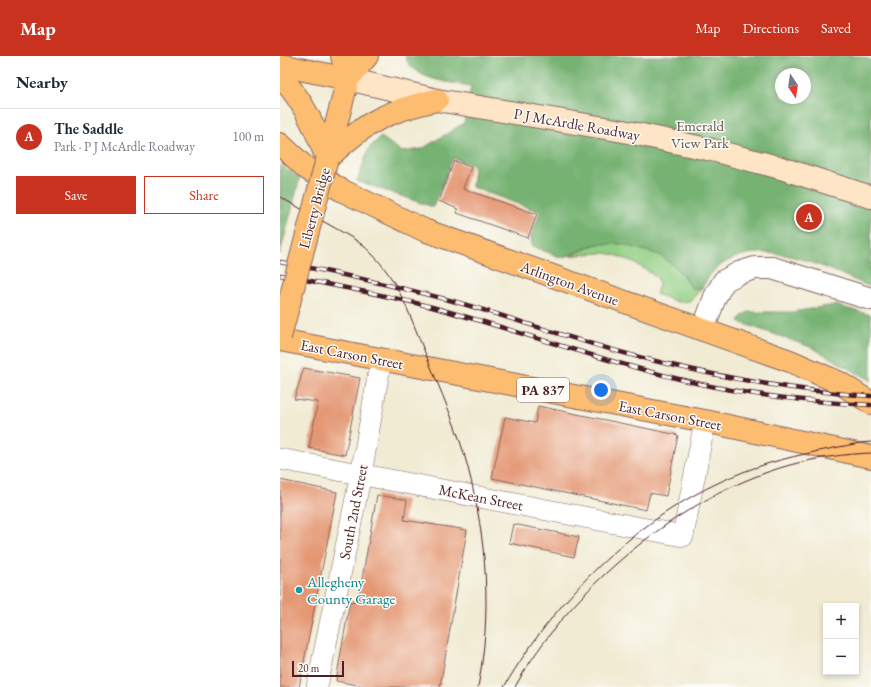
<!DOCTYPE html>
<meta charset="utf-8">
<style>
:root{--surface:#fff;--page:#f6f6f7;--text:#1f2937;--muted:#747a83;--line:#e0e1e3;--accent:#c8321e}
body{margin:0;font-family:"EB Garamond",serif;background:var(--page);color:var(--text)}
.controls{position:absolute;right:12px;bottom:12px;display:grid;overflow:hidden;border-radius:0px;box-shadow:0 2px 6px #0003}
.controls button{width:36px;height:36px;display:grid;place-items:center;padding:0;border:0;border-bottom:1px solid var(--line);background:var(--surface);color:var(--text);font:20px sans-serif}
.compass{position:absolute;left:495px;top:12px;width:36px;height:36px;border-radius:50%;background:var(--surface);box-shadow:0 2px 6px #0003;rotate:167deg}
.scale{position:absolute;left:12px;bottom:10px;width:52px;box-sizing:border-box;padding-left:4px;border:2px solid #4a1f2b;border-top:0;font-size:11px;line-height:14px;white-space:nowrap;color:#4a1f2b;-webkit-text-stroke:3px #fdfcf7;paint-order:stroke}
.you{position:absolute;left:321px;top:334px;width:14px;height:14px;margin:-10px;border:3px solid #fff;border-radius:50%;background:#1a73e8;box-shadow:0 0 0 6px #1a73e833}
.badge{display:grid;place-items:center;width:26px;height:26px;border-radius:50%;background:var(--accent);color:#fff;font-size:13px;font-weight:700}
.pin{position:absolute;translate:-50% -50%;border:2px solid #fff;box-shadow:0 1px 4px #0006}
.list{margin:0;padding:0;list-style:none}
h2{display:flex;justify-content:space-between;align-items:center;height:52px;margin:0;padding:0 16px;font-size:17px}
h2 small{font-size:13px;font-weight:400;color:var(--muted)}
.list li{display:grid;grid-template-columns:26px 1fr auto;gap:12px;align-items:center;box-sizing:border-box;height:56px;padding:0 16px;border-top:1px solid var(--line)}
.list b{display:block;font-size:15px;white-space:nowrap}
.list p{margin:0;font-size:13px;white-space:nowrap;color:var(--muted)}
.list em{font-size:13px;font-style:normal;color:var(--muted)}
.actions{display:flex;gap:8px;padding:12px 16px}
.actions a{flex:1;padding:9px 0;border:1px solid var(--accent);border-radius:0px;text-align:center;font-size:14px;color:var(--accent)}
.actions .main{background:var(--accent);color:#fff}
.map{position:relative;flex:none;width:591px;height:631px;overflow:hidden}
header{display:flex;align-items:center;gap:24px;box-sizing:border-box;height:56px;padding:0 20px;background:var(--accent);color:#fff}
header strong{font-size:19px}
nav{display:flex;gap:22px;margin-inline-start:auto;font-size:14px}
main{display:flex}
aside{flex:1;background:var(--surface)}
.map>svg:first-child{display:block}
.green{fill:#93cf84;stroke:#6e7758}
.forest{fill:#76b272;stroke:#60684e;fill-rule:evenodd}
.building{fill:#e49773}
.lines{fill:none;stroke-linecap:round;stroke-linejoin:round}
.minor-casing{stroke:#846666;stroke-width:22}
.tertiary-casing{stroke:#846666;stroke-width:24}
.secondary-casing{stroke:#846666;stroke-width:24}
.primary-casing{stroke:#846666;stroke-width:24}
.trunk-casing{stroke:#846666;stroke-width:24}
.minor{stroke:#fff;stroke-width:21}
.tertiary{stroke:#fff;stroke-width:22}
.secondary{stroke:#fee5c5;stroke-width:22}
.primary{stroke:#fcbd6f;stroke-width:22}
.trunk{stroke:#fcbd6f;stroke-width:22}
.tram{stroke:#4a1f2b;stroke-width:1}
.rail-casing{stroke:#4a1f2b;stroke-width:4.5}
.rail{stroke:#fdfcf7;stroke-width:3;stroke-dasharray:9;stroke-linecap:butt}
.trunk-bridge-casing{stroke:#846666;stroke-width:24;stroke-linecap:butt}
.trunk-bridge{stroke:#fcbd6f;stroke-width:22}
.culture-dot{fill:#0f9aa8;stroke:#fdfcf7;stroke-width:1.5}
.labels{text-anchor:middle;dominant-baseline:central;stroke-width:3;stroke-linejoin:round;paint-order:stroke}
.shield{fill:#fdfcf7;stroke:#806168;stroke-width:1}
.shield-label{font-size:14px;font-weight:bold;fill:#4a1f2b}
.street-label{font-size:15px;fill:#4a1f2b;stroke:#fdfcf7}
.park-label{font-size:15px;fill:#605446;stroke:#fdfcf7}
.culture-label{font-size:15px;fill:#0d838f;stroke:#fdfcf7;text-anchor:start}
</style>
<header>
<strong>Map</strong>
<nav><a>Map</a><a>Directions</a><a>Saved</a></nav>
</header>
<main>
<aside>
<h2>Nearby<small></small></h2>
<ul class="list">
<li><span class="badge">A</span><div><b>The Saddle</b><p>Park · P J McArdle Roadway</p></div><em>100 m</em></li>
</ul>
<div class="actions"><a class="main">Save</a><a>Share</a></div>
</aside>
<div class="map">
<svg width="591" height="631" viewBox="0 0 591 631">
<rect width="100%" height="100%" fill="#fdfcf7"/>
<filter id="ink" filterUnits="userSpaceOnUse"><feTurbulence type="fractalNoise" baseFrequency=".025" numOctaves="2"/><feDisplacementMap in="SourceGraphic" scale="8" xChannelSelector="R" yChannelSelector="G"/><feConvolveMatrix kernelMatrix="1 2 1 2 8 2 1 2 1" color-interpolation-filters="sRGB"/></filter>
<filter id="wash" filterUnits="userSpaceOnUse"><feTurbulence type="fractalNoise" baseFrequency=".012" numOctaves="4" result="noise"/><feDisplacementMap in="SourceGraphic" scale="16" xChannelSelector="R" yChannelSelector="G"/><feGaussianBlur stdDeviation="0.9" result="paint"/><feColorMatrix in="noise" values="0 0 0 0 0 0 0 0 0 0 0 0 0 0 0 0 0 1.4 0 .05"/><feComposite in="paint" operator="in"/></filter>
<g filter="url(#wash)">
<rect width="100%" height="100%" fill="#f1ebd3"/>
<path class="green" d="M341 187 380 199 397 212 412 232H422L410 245 397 246 376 238 379 229 377 221C362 211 340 197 321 197 310 197 300 199 290 200L316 188Z"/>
<path class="forest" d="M125 0H579L591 4V231C546 213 483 176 437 212 431 216 426 226 422 232H412L397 212 380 199 341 188H316L282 202 252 190 251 180 260 156 192 131 194 110 173 102 153 151 77 125 89 92 101 81 122 96 142 93 184 67 191 30C170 26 133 25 125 0ZM501 18H525V42H501Z
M0 109 20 122 0 198Z
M555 249 591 259V325L531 291 459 266 461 261 468 256H512Z"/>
<g id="blocks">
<path class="building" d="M174 105 191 111 183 133 257 158 248 182 177 157 178 153 159 145Z
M24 312 80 322 65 399 29 392 38 346 14 343Z
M258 350 398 379 386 440 370 437 366 454 212 422 225 361 255 367Z
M0 424 57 436 19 631H0Z
M97 439 127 444 124 464 187 474 160 631H89L56 625 70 545 78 546Z
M233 468 299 481 294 501 229 487Z"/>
</g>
</g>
<g filter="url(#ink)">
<use href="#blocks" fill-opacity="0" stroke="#846666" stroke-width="1"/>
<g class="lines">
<defs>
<path id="minor" d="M0 403 403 480 425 365
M37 631 81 418 101 304"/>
<path id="tertiary" d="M423 274 435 241 444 225 459 217 475 212H492L591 243"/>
<path id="secondary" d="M68 23 157 44 343 75 432 94 501 112 591 141"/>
<path id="primary" d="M0 9 68 23
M0 88 26 112 61 134 144 174 510 305 560 327 591 347
M0 284 425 365 591 401"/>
<path id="trunk" d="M62 0 68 23
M0 20C23 44 36 73 47 103
M47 103C84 67 106 55 157 44
M47 103 68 23 87 0"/>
</defs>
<use href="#minor" class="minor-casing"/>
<use href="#tertiary" class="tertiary-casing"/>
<use href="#secondary" class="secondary-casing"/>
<use href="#primary" class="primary-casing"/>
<use href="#trunk" class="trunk-casing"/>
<use href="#minor" class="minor"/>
<use href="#tertiary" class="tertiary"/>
<use href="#secondary" class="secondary"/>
<use href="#primary" class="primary"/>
<use href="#trunk" class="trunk"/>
<path class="tram" d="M0 141C18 151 37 162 55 172 67 179 81 186 90 196 120 225 130 261 146 299 161 336 178 373 188 412 207 484 212 558 198 631
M224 631C281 535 367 450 474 412 509 400 544 394 580 387L591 386
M235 631C289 533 401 439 510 409 536 402 564 398 591 397"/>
<defs>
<path id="rail" d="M0 206C58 217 115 230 173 245 236 263 299 286 363 302 438 321 513 335 591 340
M0 219C51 229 102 238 152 251 240 275 327 307 416 327 474 340 532 346 591 349"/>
</defs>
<use href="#rail" class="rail-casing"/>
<use href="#rail" class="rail"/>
<defs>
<path id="trunk-bridge" d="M0 281 47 103"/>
</defs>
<use href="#trunk-bridge" class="trunk-bridge-casing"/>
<use href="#trunk-bridge" class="trunk-bridge"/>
</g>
</g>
<circle class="culture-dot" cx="19" cy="534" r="4"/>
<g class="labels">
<rect class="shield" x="237" y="322" width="52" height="24" rx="3"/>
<g class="shield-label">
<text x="263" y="334">PA 837</text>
</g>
<g class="street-label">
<text transform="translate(297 68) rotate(10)">P J McArdle Roadway</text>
<text transform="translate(34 152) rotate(-75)">Liberty Bridge</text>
<text transform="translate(290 227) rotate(20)">Arlington Avenue</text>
<text transform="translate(72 298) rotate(11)">East Carson Street</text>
<text transform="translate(390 359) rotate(11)">East Carson Street</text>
<text transform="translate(201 441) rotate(11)">McKean Street</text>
<text transform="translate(73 456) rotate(-79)">South 2nd Street</text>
</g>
<g class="park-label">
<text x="420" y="69">Emerald<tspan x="420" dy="17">View Park</tspan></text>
</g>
<g class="culture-label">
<text x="27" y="525">Allegheny<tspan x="27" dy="17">County Garage</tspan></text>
</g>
</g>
</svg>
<div class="controls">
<button>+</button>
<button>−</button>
</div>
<svg class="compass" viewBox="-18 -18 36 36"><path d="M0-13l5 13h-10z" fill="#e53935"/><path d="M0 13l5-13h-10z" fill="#747a83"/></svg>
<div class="scale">20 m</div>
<div class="you"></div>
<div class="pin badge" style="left:529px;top:161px">A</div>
</div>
</main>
